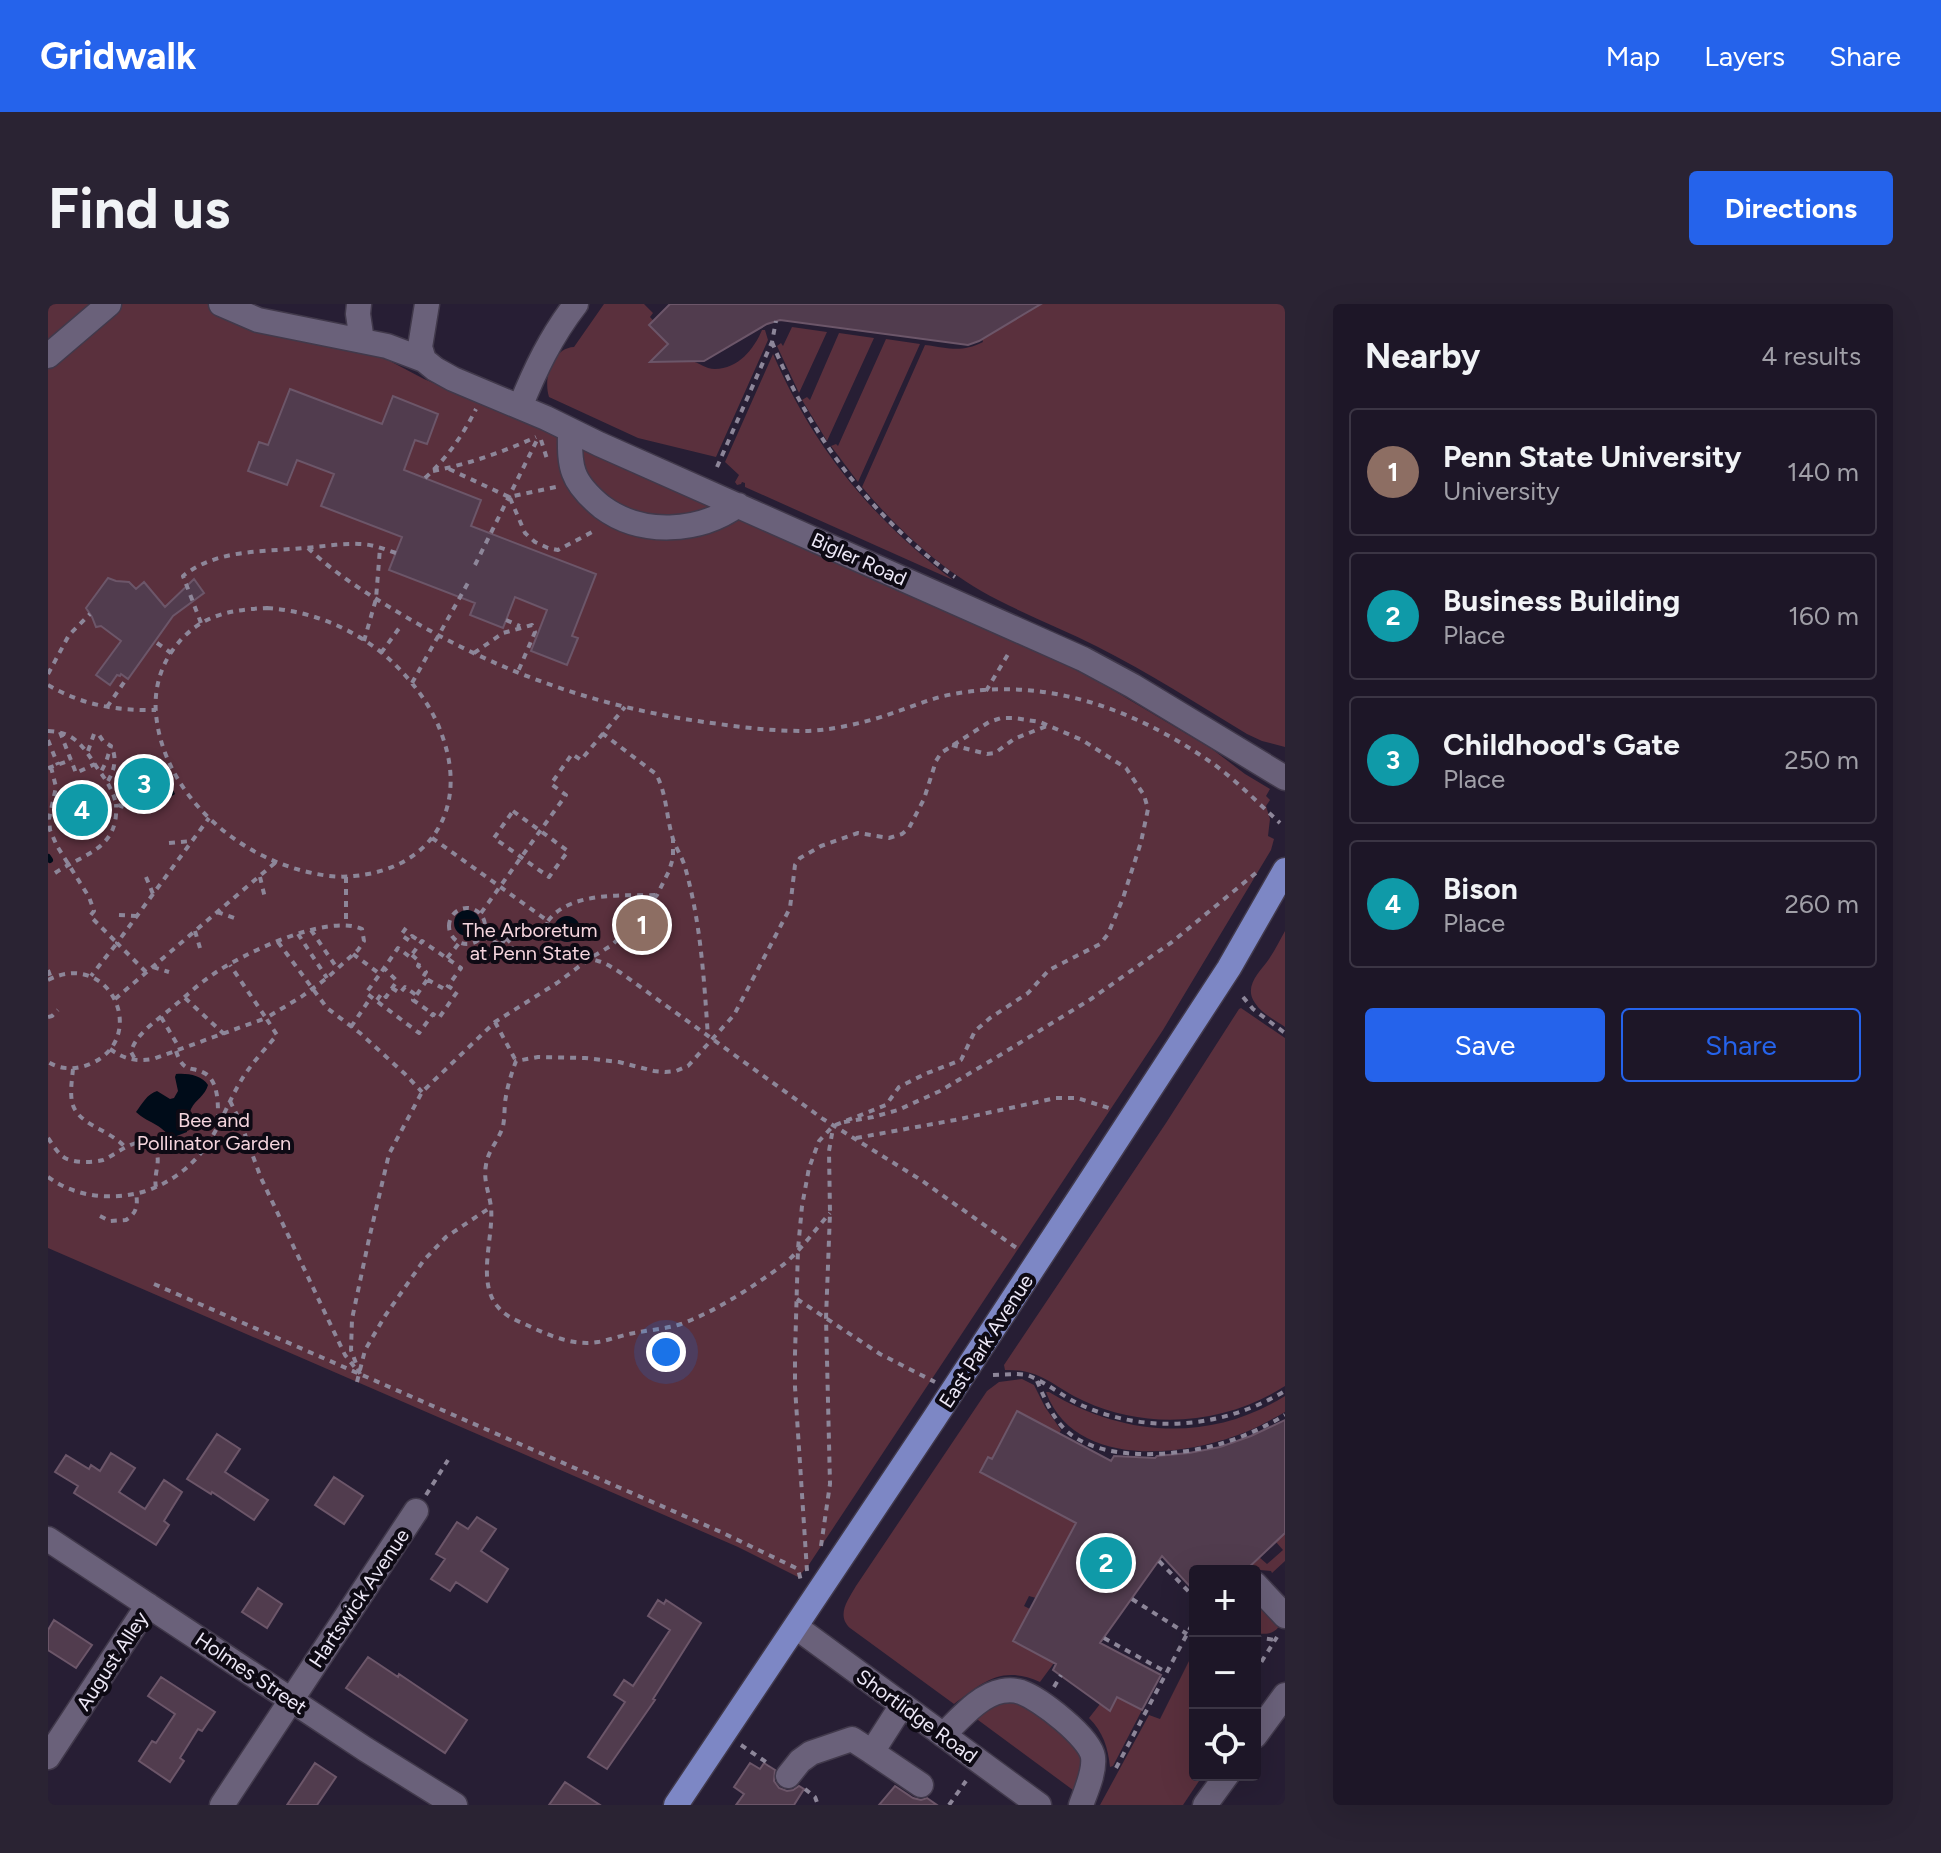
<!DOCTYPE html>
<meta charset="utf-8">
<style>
:root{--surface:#1d1627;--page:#2a2333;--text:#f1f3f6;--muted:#a09fa7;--line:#3b3544;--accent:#2563eb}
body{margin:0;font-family:Figtree,sans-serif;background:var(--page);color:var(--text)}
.controls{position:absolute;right:24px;bottom:24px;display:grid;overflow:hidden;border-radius:8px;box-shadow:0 8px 32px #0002}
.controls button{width:72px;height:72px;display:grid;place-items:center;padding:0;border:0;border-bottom:2px solid var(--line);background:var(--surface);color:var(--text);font:40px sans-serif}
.you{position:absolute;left:618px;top:1048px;width:28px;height:28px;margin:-20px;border:6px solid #fff;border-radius:50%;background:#1a73e8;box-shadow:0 0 0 12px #1a73e833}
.badge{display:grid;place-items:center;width:52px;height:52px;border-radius:50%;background:var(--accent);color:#fff;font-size:26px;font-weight:700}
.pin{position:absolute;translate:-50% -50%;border:4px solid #fff;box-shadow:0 2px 8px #0006}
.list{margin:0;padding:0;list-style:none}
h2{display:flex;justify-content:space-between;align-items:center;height:104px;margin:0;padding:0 32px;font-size:34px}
h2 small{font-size:26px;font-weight:400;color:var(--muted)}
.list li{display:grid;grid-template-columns:52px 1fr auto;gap:24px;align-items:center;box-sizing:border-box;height:128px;margin:0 16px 16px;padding:0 16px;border:2px solid var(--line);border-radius:8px}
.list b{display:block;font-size:30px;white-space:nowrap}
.list p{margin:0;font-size:26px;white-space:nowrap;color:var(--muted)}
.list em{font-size:26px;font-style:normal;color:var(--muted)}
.actions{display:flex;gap:16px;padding:24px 32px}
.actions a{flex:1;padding:18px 0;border:2px solid var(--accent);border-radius:8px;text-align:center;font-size:28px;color:var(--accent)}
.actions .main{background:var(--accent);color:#fff}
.icon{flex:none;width:44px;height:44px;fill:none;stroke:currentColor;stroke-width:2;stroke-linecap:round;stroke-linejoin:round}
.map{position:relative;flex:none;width:1237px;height:1501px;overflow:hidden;border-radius:8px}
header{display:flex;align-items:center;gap:48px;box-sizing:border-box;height:112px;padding:0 40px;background:var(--accent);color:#fff}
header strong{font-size:38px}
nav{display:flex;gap:44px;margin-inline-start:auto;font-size:28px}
.intro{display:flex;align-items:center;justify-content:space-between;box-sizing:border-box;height:192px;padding:0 48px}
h1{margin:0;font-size:56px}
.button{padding:20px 36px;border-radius:8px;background:var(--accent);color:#fff;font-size:28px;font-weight:700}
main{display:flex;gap:48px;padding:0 48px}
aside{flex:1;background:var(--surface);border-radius:8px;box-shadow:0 8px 32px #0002}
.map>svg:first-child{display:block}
.green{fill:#5a303d}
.water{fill:#000c19}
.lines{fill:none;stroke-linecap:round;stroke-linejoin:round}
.stream{stroke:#000c19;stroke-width:6}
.building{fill:#513c4e;stroke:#6c5669;stroke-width:2}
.minor-casing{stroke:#41394b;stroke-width:27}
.major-casing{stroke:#41394b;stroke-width:27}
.path{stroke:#8d8699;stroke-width:4;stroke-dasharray:6 6;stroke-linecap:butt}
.minor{stroke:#6a617a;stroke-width:24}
.major{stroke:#7d87c5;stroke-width:24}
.labels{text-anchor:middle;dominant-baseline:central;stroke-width:8;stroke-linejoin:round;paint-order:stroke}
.street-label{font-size:20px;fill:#ede8f7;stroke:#0e0a14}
.park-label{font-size:20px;fill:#f5d5dd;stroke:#0e0a14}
</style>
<header>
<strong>Gridwalk</strong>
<nav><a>Map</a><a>Layers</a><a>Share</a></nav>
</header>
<div class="intro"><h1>Find us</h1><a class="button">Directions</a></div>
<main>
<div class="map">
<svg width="1237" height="1501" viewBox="0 0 1237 1501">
<rect width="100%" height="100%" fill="#271e34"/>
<path class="green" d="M0 0H205L214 4 284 20 321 46 376 75 497 126 989 346 1048 376 1164 445 1197 470 1222 485 1218 492 1222 496 1218 502 1222 515 1220 532 1226 535 1223 546 1115 726 760 1262 750 1273 690 1243 0 944Z
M556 0H596L605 9 602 13 623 36 603 58C616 58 630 56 643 57 651 58 657 65 667 65 690 65 706 45 714 26H717L720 36 668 153 590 134 501 93C495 75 504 44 526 43Z
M989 0H1237V443L1214 437 1199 430C1150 400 1101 369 1050 343 1017 326 983 313 950 296 898 270 851 227 814 183L877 41C901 44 913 49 935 38L934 35 989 2Z
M744 23 779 28 751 89 729 42 733 39 735 42Z
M791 29 826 34 779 137 754 96 759 93 762 96Z
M838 35 872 40 810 178 783 142 788 140 790 142Z
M725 50C765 143 824 215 905 276L697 183V179L694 178 693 180 689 181 687 178 691 171 677 158Z
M1237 627V723C1227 716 1214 710 1207 699 1195 682 1212 668 1221 655 1227 646 1232 636 1237 627Z
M1193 704 1237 734V1082C1178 1120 1101 1127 1036 1097 1005 1083 994 1065 957 1066L956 1061 1118 819 1191 705Z
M974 1075 986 1081 997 1103 1013 1126 1011 1130 969 1107 944 1155 940 1153 932 1168 1028 1219 988 1294 981 1292 976 1302 982 1305 965 1337 1006 1359 992 1378C953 1361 936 1378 906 1400L802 1324C788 1311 800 1296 808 1282L939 1087 951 1078Z
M998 1088H1001C1076 1133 1162 1139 1237 1092V1108C1221 1117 1205 1126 1187 1132 1127 1154 1025 1162 998 1088Z
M1237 1229V1257L1224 1269 1223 1267 1212 1266 1209 1268 1203 1261 1211 1253 1219 1260 1235 1246 1228 1238Z
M1207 1295 1234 1319C1226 1330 1220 1331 1207 1329Z
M1143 1353 1147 1381V1471H1155L1135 1501H1052L1101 1411 1112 1415Z
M1069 1393 1094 1406 1065 1462 1062 1463C1060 1443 1055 1428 1041 1414L1052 1400 1062 1407Z
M961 1395C984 1405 1023 1432 1037 1452L1029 1489 926 1413 948 1397Z"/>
<path class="water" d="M110 470 114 478 120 476 127 490 118 496 110 480 107 483 104 477 102 478 101 475Z
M406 619a13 13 0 1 1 26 0a13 13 0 1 1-26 0Z
M506 625a13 13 0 1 1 26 0a13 13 0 1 1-26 0Z
M128 770C139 769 154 771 160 781 157 792 148 795 143 805 140 812 140 820 139 828L126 833C119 830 116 826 110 822 102 817 94 814 88 808 94 800 99 790 109 787L122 795 126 794 130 787 127 773Z"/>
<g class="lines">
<path class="stream" d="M0 553 2 556"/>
</g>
<path class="building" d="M622 0H993L931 37 920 41 732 16 719 20 656 57 602 58 620 40 601 21Z
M242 85 334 120 345 92 390 110 379 140 367 136 356 166 433 196 423 222 548 270 524 332 530 334 519 361 483 347 499 306 467 293 455 324 422 311 427 299 341 266 354 233 273 202 286 170 249 156 239 181 200 167 211 138 220 141Z
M60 274 68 277 81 278 88 285 96 278 117 303 146 275 156 289 125 312 80 375 73 370 72 372 69 371 62 381 48 371 73 337 53 322 48 323 44 313 38 304Z
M969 1107 1063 1157 1066 1152 1107 1154 1109 1152 1141 1149 1172 1143 1203 1132 1237 1116V1229L1197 1267H1147V1288L1114 1252 1052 1339 1113 1371 1094 1406 1069 1393 1062 1407 1005 1366 1008 1360 965 1337 1028 1219 932 1168 940 1153 944 1155Z
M169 1130 192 1145 177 1168 220 1196 206 1216 164 1188 163 1190 139 1175Z
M63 1149 87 1164 71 1188 97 1205 116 1176 134 1188 116 1217 121 1221 108 1241 26 1189 30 1182 7 1168 18 1151 41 1165 43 1161 52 1167Z
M286 1173 315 1192 296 1220 267 1201Z
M429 1213 448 1225 433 1247 460 1265 439 1298 408 1278 402 1287 383 1275 397 1255 388 1250 409 1218 420 1225Z
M210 1284 234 1300 219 1324 194 1308Z
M610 1296 616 1300 618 1296 653 1319 605 1395 607 1396 559 1465 540 1453 577 1398 566 1391 576 1376 585 1382 622 1326 600 1312Z
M6 1316 44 1341 28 1364 0 1346V1326Z
M320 1353 350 1373 351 1370 419 1416 397 1449 298 1384Z
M113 1373 167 1408 154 1427 150 1425 132 1454 136 1457 122 1478 91 1457 104 1437 108 1439 127 1410 100 1392Z
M267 1459 288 1473 269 1501H239Z
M702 1459 712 1465 716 1459 727 1466 726 1477 731 1484 739 1487 745 1486 751 1482 756 1485 746 1501H688L696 1490 686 1483Z
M517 1478 552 1501H501Z
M847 1482 865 1494 873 1496 879 1494 889 1501H831Z"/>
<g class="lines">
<defs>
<path id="minor" d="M173 0 210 16 339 42 376 56 387 65 405 75 498 114 551 140 1035 355 1085 382 1237 474
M311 0 310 10 314 37
M0 52 61 0
M376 56 372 43 379 0
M472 103C487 66 503 32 528 0
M522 126C522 140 521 156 526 169 531 183 543 194 554 203 593 232 651 229 690 201
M0 1235 317 1445 407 1501
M1207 1280 1237 1312
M748 1323 991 1501
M854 1401 824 1448 873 1481
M895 1431C911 1416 931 1391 954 1387 960 1386 967 1386 973 1388 992 1395 1042 1433 1045 1453 1047 1468 1038 1487 1033 1501
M1207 1432 1237 1391
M0 1453 100 1301
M740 1472 752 1457 763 1449 804 1435 824 1448
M174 1501 368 1207
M1157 1501 1179 1471"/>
<path id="major" d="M628 1501 886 1115 1035 888 1181 664 1237 566"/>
</defs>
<use href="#minor" class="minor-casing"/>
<use href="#major" class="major-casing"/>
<path class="path" d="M724 38C762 132 824 214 907 273
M493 136 499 155
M669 163 724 38 728 17
M401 165 461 193 508 183
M385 167C421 160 455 148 488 133
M377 174C399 154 415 131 428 105
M462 194 477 229 487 238 500 244 510 246 548 226
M260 244C286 269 318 289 348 307 450 369 553 405 671 420 699 424 727 427 756 427 780 427 816 419 839 411 858 405 876 397 896 392 993 370 1085 404 1164 459 1188 476 1210 499 1232 519
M427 261 491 132
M219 304C264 307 307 325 340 354 364 376 385 403 395 434 420 506 382 565 306 572 288 574 270 571 252 566 182 547 115 486 108 410 106 388 111 366 124 347 149 312 178 306 219 304Z
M458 316 472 322
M153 319 135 272C169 245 214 248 255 244 274 243 292 239 311 240 324 240 336 245 348 249
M316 337 328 295 332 244
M109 339 123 349
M333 349 352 323
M426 349 455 329 484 321 487 328 469 370
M0 370 21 331 42 310
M364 379 421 277
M0 381C34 401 69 407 108 406
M938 387 962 347
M59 403 79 374
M0 427C28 428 36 444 50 465 58 476 65 486 68 500 76 503 84 507 92 503L91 475 123 461
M12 428 28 469 47 460
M554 429 608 470C619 490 618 513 625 535 628 544 634 553 637 563 653 619 656 676 660 733
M0 436 10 461
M904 441 939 450 947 449 966 435 1001 421
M40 447 46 430 51 431 55 437 63 442 58 458 53 468
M3 463 8 483 1 515 2 526 9 542 41 593 46 607 42 612 69 639 43 672
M0 464 23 456
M60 477C66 467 69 455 64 444
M465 507 520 547 501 573 446 534Z
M384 534 500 617C489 653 527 650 550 657 558 659 565 664 573 669L775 815 873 876 970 945
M121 539 143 537
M7 569C37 549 71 545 68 500
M98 573 105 590
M212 573 217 594
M298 573V621
M401 622a18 18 0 1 1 36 0a18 18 0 1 1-36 0Z
M169 608 189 615
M433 609 518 491 503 480 524 450 533 456 577 403
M71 611 88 612
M500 617C522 587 576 592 609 591
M358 624 353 631 362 637 364 632 373 638
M263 626 289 664
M147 627 152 644
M250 630 279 674
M434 632 453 641
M458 634 466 642 458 654 448 647Z
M230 638 279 704 312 729 357 770 374 788
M305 650 332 670 318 689 371 729 385 710 391 714 409 688 400 682 413 664 374 637 362 653 350 644 332 670
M364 651 372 658 370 662 378 668 375 673 398 686 400 682
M399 654 412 638
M105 663 121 668
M0 666 3 674
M98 668 69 639 161 514
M0 676C63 644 102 735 42 760 28 766 13 766 0 758
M379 676 365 696 385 710
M344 684 352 689 357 683 368 691
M1195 693 1205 705 1237 729
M137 694 176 730
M67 695 228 558
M329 696 334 689 338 693 349 677 336 664
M0 713 4 712 10 706
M113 713 132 745
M447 718 468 757
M303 723 323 693
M62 745C76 755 88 758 105 755L218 714 182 661
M128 747C136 771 144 761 158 770 171 779 170 802 170 816
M25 765C24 776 22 787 24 798 29 821 61 825 77 843
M182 797 192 817 213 874 297 1051 308 1065
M796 818 825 813 850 806 892 787 944 756 1043 695 1124 638 1209 568
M0 834C5 841 10 850 17 854 27 859 44 859 55 856 69 851 93 826 107 846 114 856 105 871 108 883
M808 834 907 816 1008 794H1029L1064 805
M0 873C21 888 45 894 71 892 106 890 139 870 159 841 173 820 181 796 194 775 204 759 217 745 229 731L218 714 253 693 279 674 310 646 316 637 314 625C279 609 194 650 164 671 148 682 135 695 120 707 108 717 87 731 83 748L88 757
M52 912 62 917 78 916C89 909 90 901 88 889
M106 980 673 1228 750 1265 753 1277
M749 995 832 1050 887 1078
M312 1070 303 1046 304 1015 321 935 341 850 374 788 447 718 509 679 541 655 564 641 589 616 609 591 621 567 625 554V535
M945 1071 969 1070 979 1071C998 1078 1014 1092 1033 1101 1100 1131 1175 1124 1237 1087
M989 1077C997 1095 1005 1116 1021 1129 1058 1159 1132 1152 1175 1139 1197 1132 1217 1123 1237 1111
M309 1078 317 1046 337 1012 376 956 398 933 443 903
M378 1191 400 1156
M773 1242 782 1180 778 1014 782 909 781 847 785 824
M1111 1257 1147 1294
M759 1267 747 1083V1050L750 945 754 902 761 864 771 837 785 822 838 801 851 783 877 770 913 756 927 727 942 714 980 689 1001 666 1052 640 1060 630 1075 594 1093 538 1100 505 1096 491 1078 464 1034 436 992 418 966 414H953L941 418 893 449 888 457 876 495 861 524 854 530 841 534 810 529 773 542 752 554 747 561 742 604 686 711 640 762 628 767 617 768 606 767 571 758 537 754 490 753 468 757C464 768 460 780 458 792 456 802 457 813 455 822 451 836 440 846 438 861 435 876 441 888 443 903 446 933 428 978 450 1003 458 1013 470 1017 481 1022 502 1032 526 1042 550 1038 562 1036 574 1031 586 1029 601 1026 618 1025 633 1020 668 1007 698 987 728 966 749 952 765 928 782 909
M1084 1295 1139 1330
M1145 1326 1147 1346
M1207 1333 1227 1336
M1056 1334 1118 1368
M1207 1368 1229 1333
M1006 1383 1013 1371
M693 1441 721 1460 720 1462
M1068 1464 1147 1315
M757 1485 767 1493 770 1501
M901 1501 918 1477"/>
<use href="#minor" class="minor"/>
<use href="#major" class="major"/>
</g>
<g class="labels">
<g class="street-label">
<text transform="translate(811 255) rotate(24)">Bigler Road</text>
<text transform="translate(938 1037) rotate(-57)">East Park Avenue</text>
<text transform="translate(311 1294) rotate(-56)">Hartswick Avenue</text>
<text transform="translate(64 1357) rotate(-57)">August Alley</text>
<text transform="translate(203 1369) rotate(34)">Holmes Street</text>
<text transform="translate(869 1412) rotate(36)">Shortlidge Road</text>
</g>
<g class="park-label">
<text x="482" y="626">The Arboretum<tspan x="482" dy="23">at Penn State</tspan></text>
<text x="166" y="816">Bee and<tspan x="166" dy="23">Pollinator Garden</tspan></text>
</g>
</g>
</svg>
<div class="controls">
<button>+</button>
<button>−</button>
<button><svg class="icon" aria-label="locate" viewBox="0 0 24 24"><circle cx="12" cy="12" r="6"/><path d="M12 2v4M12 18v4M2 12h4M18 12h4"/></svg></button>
</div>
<div class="you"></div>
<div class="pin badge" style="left:594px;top:621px;background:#8d6e63">1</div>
<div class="pin badge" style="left:1058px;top:1259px;background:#0f9aa8">2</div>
<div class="pin badge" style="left:96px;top:480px;background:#0f9aa8">3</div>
<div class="pin badge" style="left:34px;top:506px;background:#0f9aa8">4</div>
</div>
<aside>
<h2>Nearby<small>4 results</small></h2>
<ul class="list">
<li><span class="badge" style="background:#8d6e63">1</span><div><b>Penn State University</b><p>University</p></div><em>140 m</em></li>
<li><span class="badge" style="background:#0f9aa8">2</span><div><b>Business Building</b><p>Place</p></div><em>160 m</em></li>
<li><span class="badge" style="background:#0f9aa8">3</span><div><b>Childhood's Gate</b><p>Place</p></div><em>250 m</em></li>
<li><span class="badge" style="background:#0f9aa8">4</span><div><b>Bison</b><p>Place</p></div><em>260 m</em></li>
</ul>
<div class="actions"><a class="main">Save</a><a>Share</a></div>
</aside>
</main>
